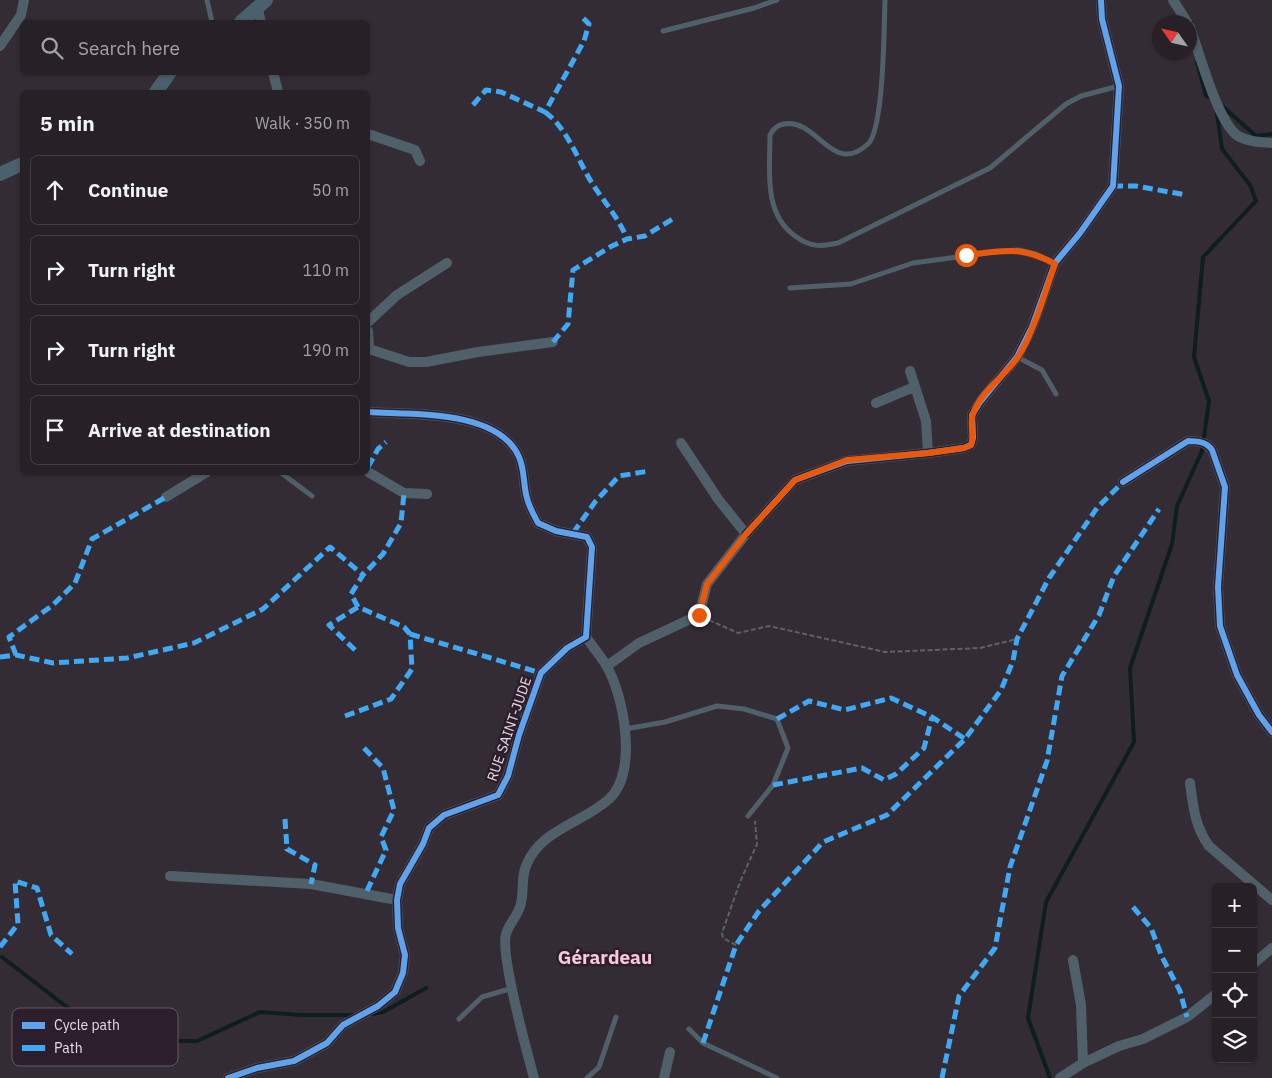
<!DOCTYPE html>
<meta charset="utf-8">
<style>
:root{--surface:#272127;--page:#2f292f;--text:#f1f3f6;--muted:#a4a3a7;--line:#433e44}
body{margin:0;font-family:"IBM Plex Sans",sans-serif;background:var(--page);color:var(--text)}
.controls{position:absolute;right:15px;bottom:15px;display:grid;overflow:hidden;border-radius:8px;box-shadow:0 1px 4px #0004}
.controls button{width:45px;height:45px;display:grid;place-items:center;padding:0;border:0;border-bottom:1px solid var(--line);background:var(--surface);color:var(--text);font:25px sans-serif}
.compass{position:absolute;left:1152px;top:15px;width:45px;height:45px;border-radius:50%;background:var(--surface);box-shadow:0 1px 4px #0004;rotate:304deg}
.stop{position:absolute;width:15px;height:15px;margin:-11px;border:4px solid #ea580c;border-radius:50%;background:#fff}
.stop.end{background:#ea580c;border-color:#fff;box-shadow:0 1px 5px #0008}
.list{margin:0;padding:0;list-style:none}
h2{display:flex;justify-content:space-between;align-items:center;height:65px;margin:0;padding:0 20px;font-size:21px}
h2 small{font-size:16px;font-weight:400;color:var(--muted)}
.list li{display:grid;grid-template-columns:32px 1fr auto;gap:15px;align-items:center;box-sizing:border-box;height:70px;margin:0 10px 10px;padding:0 10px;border:1px solid var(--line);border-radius:8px}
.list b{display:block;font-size:19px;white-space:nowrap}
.list em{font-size:16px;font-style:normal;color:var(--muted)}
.icon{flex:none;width:28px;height:28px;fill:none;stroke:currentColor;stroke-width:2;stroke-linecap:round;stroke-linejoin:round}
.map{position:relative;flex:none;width:1272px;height:1078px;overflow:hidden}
.search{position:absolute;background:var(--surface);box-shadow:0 1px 4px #0004;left:20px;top:20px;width:350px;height:55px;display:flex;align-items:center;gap:12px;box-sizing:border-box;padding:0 18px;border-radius:8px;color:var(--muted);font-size:19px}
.panel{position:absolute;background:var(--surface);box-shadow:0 1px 4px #0004;left:20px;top:90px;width:350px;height:385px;border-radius:8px}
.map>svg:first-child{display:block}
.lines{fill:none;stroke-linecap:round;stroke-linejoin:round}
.stream{stroke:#0e1d1e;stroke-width:4}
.path{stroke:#5a626a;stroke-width:2;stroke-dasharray:5 2.5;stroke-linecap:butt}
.lane{stroke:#50606a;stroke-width:5}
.street{stroke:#50606a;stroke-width:10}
.secondary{stroke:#49616c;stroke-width:14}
.quiet{stroke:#3fa9f5;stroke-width:5;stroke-dasharray:10 5;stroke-linecap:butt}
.cycleway-casing{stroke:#2d1e2c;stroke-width:9}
.cycleway{stroke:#60a3ed;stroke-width:6}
.route{stroke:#ea580c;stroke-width:6}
.labels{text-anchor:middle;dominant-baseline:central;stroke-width:5;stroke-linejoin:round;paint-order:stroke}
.street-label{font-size:14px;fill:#e6dce5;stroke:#2d1e2c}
.district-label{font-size:19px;font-weight:bold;fill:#fac9d9;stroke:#2d1e2c}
.key{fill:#2d1e2c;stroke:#645764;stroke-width:1}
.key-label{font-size:14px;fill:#e6dce5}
</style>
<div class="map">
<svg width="1272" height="1078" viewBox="0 0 1272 1078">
<rect width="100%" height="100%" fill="#342c34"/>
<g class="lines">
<path class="stream" d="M1197 62 1206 96 1211 98
M1221 105 1256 136 1272 134
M2 957 68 1008 127 1041H197L260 1012 301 1015H355
M372 1014 383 1012 426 988
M1050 1078 1028 1018 1046 902 1134 742 1130 668 1172 544 1177 506 1202 451 1209 401 1194 357 1203 257 1256 201 1250 185 1222 149 1217 113"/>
<path class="path" d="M709 620 738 633 769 626 885 652 980 648 1017 639
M736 945 723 938 722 933 740 882 757 844 755 821"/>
<path class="lane" d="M207 0 212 22
M885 0C884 26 884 129 868 144 832 177 818 118 784 124 777 125 773 129 770 135 770 170 763 213 795 236 810 247 820 247 838 243L990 168 1066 104 1081 96 1119 86
M663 31 754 8 777 0
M790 288 851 284 913 263 1003 251 1019 250 1036 254 1055 263
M1017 357 1042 370 1056 394
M280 472 312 496
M625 729 665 722 717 706 744 709 777 719 788 748 773 785 748 816
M459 1019 482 997 513 988
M689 1029 703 1043 777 1078
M587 1078 599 1067 616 1017"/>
<path class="street" d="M1173 0 1187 22
M258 10 261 22
M1190 27C1199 52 1218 123 1238 136 1249 142 1260 142 1272 143
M0 46 21 15 24 0
M273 72 278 92
M368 134 415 150 420 161
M368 322 397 295 447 263
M368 331 369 349 368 351
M369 349 409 362H426L478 352 553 342
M910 371 926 421 928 453
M876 403 914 387
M368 472 404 493 427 494
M1123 482 1188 441C1198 441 1207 442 1212 450L1225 487 1218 587 1220 626 1237 675 1259 715 1272 732
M166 497 207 472
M746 534 795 480 847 461 928 453 964 448 971 445 973 438 972 415 980 402 1017 357 1032 327 1055 263 1080 233 1113 186 1119 86 1102 19 1101 0
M607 666 639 643 699 615 707 584 746 534 718 499 681 443
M1190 783C1193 806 1195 827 1209 846L1272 900
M170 876 311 884 397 900
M1073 960 1081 1005 1083 1063
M1253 964 1272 948
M228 1078 257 1068 294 1061 327 1043 343 1025 378 1006 395 992 403 973 405 955 398 928 397 900 400 884 423 844 429 828 444 815 498 795 508 776 519 735 541 673 567 648 586 637 592 547 587 537 556 531 538 523C534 515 529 507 527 498 523 485 525 470 519 457 498 409 411 415 368 412
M534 1078C527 1052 500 955 506 934 509 923 519 915 521 903 524 891 521 878 526 866 540 829 584 823 610 798 638 771 624 695 606 665 600 655 592 646 586 637
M664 1078 670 1052
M1060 1078 1083 1063 1119 1046 1143 1039 1187 1017 1216 994"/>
<path class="secondary" d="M241 22 266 0
M156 92 170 72
M0 174 22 164"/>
<path class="quiet" d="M473 105 486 90 501 92 545 112 584 41 589 24 582 17
M545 112C568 129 577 159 592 183 604 202 619 218 627 239
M1113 186H1136L1186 195
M553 342 568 324 573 270 610 247 627 239 645 236 674 218
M368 467 378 449 386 442
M573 533 595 502 619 476 649 471
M410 634 541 673
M355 650 329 625 358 607
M16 655 9 637 53 605 75 583 92 539 166 497
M0 657 16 655 53 663 127 658 194 643 263 609 330 547 363 575
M345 716 391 699 412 669 410 634 404 627 358 607 351 594 363 575 383 554 401 523 404 493
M777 719 809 701 845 710 891 698 932 717 965 739
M364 748 383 768 394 810 381 837 386 850 366 893
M773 785 862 768 884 780 896 774 924 748 932 717
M285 819 287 849 315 865 311 884
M1133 907 1151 928 1162 957 1180 991 1187 1017
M0 947 18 924 15 881 37 888 51 935 72 954
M703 1043 736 945 759 911 823 842 887 815 965 739 1001 690 1013 661 1017 639 1049 578 1097 508 1123 482
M942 1078 959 996 995 948 1010 867 1047 761 1062 676 1099 615 1114 576 1159 509"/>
<defs>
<path id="cycleway" d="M1123 482 1188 441C1198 441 1207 442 1212 450L1225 487 1218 587 1220 626 1237 675 1259 715 1272 732
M746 534 795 480 847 461 928 453 964 448 971 445 973 438 972 415 980 402 1017 357 1032 327 1055 263 1080 233 1113 186 1119 86 1102 19 1101 0
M228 1078 257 1068 294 1061 327 1043 343 1025 378 1006 395 992 403 973 405 955 398 928 397 900 400 884 423 844 429 828 444 815 498 795 508 776 519 735 541 673 567 648 586 637 592 547 587 537 556 531 538 523C534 515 529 507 527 498 523 485 525 470 519 457 498 409 411 415 368 412"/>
</defs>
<use href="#cycleway" class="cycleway-casing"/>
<use href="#cycleway" class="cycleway"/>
</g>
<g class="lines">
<path class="route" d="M699 615 707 584 746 534 795 480 847 460 928 453 964 448 971 445C975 435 969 424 973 414 980 392 1005 376 1018 357 1035 329 1044 295 1055 264 1020 245 1004 251 966 255"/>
</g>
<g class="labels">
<g class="street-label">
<text transform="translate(509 729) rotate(-71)">RUE SAINT-JUDE</text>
</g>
<g class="district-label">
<text x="605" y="957">Gérardeau</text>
</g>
</g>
<rect x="12" y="1008" width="166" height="58" rx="8" class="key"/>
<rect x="22" y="1022" width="23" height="7" fill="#60a3ed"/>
<rect x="22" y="1045" width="23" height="6" fill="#3fa9f5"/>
<g class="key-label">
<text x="54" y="1030">Cycle path</text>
<text x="54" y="1053">Path</text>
</g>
</svg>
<div class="controls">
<button>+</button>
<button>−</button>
<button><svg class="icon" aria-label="locate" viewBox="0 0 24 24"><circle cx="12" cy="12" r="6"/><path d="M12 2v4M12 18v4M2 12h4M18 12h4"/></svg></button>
<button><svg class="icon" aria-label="layers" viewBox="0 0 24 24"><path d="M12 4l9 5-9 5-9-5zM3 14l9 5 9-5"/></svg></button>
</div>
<svg class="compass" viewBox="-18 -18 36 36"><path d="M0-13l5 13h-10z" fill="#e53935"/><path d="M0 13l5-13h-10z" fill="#a4a3a7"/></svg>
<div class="stop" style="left:966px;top:255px"></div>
<div class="stop end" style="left:699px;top:615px"></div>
<div class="search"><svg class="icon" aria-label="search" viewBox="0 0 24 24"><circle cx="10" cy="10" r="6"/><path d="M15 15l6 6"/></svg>Search here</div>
<section class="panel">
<h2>5 min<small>Walk · 350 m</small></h2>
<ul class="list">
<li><svg class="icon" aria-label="ahead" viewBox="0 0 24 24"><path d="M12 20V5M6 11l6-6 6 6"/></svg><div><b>Continue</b></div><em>50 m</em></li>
<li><svg class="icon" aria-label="right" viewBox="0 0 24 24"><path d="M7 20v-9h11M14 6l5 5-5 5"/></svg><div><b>Turn right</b></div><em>110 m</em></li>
<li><svg class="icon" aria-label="right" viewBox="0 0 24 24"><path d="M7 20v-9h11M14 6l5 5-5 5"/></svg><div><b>Turn right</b></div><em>190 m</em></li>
<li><svg class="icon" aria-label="arrive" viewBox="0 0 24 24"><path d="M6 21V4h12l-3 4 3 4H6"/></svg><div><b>Arrive at destination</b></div></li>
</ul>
</section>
</div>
